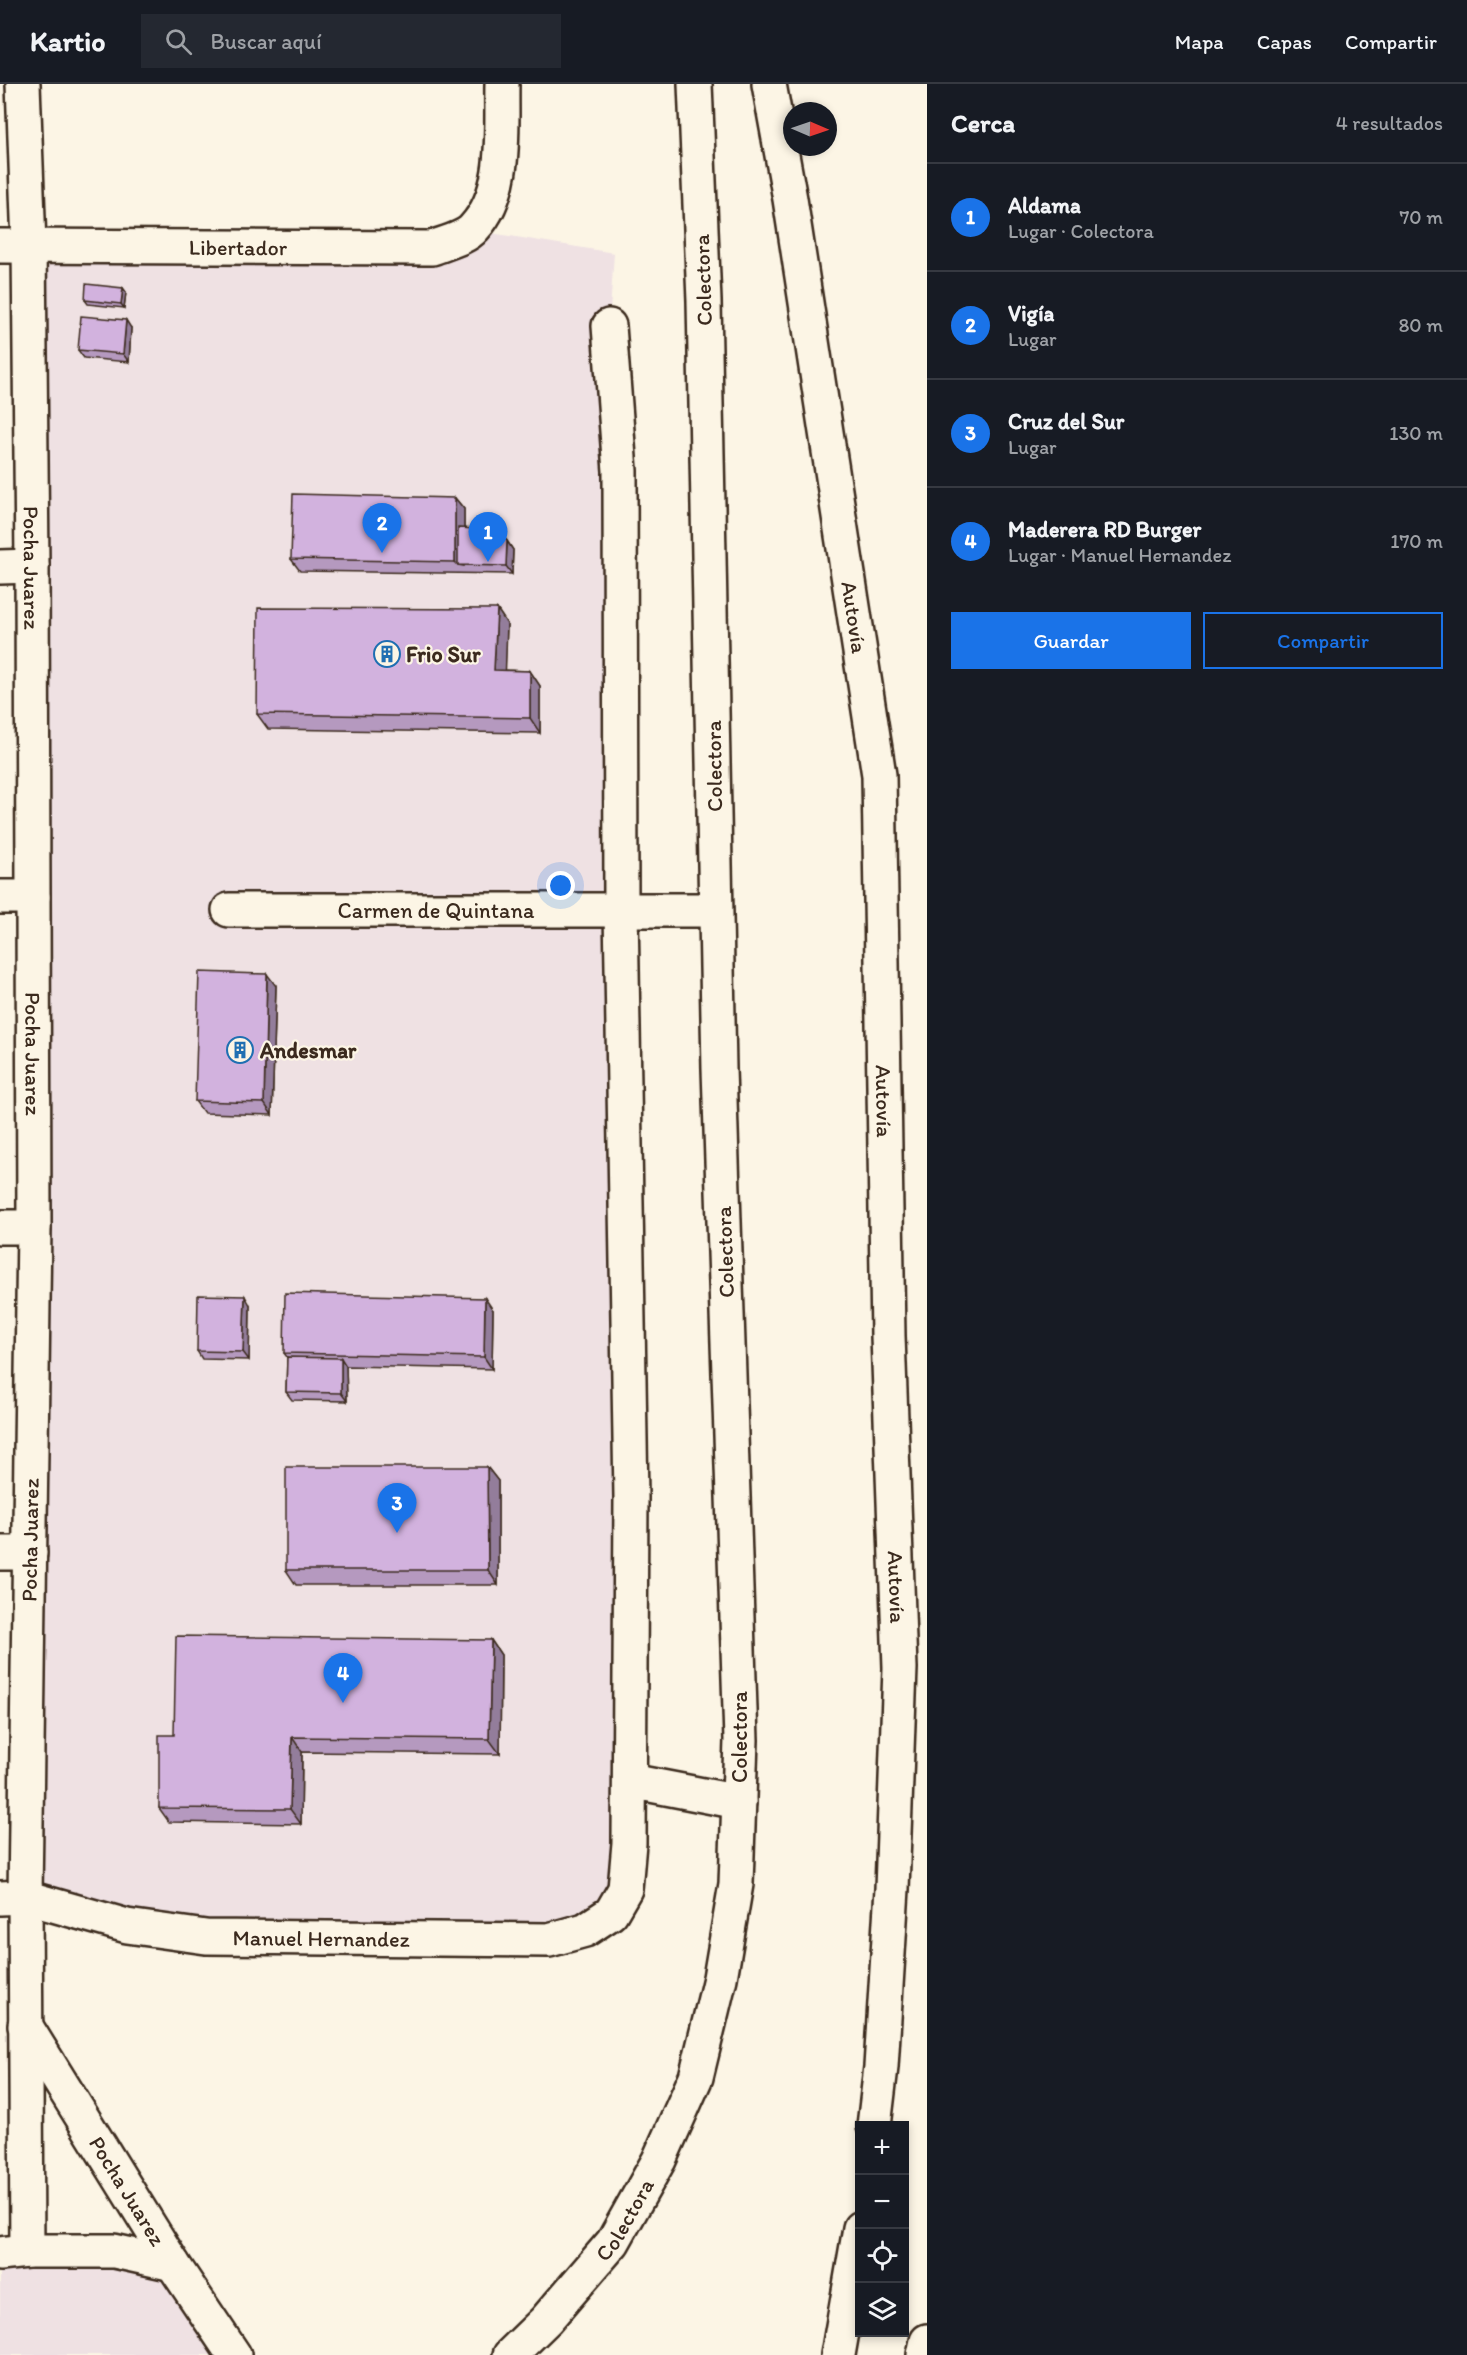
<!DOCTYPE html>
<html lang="es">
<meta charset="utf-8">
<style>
:root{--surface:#171b24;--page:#242831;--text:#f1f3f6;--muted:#9ea1a6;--line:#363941;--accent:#1a73e8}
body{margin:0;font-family:Itim,sans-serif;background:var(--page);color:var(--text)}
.controls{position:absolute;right:18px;bottom:18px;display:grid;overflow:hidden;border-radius:0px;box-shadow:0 3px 9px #0003}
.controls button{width:54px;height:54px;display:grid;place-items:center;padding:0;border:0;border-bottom:2px solid var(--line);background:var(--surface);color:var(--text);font:30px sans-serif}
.compass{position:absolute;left:783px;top:18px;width:54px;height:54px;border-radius:50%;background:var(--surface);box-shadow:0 3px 9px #0003;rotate:92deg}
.you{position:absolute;left:561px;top:802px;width:21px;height:21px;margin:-15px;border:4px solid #fff;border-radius:50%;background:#1a73e8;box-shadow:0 0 0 9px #1a73e833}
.badge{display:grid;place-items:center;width:39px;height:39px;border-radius:50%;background:var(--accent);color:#fff;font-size:20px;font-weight:700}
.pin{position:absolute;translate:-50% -50px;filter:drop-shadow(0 2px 3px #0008)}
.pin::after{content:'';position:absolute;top:32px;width:21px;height:18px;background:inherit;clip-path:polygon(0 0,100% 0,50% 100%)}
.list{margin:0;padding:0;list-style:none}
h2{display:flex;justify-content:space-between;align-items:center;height:78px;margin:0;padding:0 24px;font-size:26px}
h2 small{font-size:20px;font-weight:400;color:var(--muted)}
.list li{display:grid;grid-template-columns:39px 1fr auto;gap:18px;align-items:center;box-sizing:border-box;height:108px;padding:0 24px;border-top:2px solid var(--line)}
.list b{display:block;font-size:22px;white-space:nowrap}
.list p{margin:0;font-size:20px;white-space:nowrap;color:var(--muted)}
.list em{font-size:20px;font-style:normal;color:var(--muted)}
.actions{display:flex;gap:12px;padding:18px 24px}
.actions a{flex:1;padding:14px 0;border:2px solid var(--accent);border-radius:0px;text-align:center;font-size:21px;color:var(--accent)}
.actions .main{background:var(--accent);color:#fff}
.icon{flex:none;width:33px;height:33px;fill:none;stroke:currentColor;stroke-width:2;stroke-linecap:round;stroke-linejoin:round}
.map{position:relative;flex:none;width:927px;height:2271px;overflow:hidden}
header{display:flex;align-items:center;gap:36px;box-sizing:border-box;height:84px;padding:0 30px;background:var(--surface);border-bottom:2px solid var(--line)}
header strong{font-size:28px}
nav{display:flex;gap:33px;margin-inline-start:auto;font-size:21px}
.search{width:420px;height:54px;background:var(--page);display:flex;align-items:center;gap:15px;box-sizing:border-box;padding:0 21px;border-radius:0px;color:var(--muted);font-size:22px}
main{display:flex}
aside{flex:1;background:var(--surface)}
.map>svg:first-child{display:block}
.built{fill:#efe1e3}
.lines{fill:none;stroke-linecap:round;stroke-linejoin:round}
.minor-casing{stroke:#3b2a1e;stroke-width:38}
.tertiary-casing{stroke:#3b2a1e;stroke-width:38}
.minor{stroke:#fcf5e5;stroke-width:33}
.tertiary{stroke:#fcf5e5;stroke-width:33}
.wall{fill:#b599bf;stroke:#3b2a1e;stroke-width:1.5}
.shaded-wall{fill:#937d9b;stroke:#3b2a1e;stroke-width:1.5}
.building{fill:#d2b2de;stroke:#3b2a1e;stroke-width:1.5}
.labels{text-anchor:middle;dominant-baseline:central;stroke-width:4.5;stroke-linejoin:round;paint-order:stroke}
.street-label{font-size:22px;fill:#3b2a1e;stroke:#fcf5e5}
.poi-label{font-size:22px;font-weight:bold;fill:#3b2a1e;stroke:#fcf5e5;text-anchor:start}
</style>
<header>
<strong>Kartio</strong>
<div class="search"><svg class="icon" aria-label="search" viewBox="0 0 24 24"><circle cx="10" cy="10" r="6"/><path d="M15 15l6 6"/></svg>Buscar aquí</div>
<nav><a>Mapa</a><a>Capas</a><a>Compartir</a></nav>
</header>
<main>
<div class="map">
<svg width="927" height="2271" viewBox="0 0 927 2271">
<rect width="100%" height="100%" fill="#fcf5e5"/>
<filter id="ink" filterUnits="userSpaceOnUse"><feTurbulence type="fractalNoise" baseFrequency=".0167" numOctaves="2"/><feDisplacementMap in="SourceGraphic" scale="12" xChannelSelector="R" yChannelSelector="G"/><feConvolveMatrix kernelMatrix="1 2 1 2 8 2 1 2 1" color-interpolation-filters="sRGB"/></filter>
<g filter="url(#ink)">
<path class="built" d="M473 146 614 169 609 242 625 1805 585 1846 206 1853 25 1813 29 161Z
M0 2170 173 2180 234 2271H0Z"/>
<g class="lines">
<defs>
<g id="minor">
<path id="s1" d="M23 0 29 161 32 482 34 1143 25 1813 27 2167"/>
<path id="s2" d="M0 162 432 164C444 159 466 154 474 144 508 108 501 46 502 0"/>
<path d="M0 483 32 482"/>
<path d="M0 813H33"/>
<path id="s3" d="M229 826H715"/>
<path d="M0 1143H34"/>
<path d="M0 1469H30"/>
<path d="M630 1697 739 1718"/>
<path id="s4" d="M0 1814 25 1813 127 1842 206 1853 549 1856 585 1846 611 1829 625 1805 629 1759 631 1413 621 826 620 387 609 242"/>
<path id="s5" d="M25 1941 173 2180 234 2271"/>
<path d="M0 2170 27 2167H114L173 2180"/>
<path id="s6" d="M510 2271 546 2236 613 2158 659 2076 696 1993 720 1894 736 1800 741 1656 719 985 704 217 695 0"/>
</g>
<g id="tertiary">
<path id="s7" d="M769 0 790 115 879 691 888 1252 900 1584 892 1805 881 1983 874 2042"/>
<path d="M838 2271 860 2144"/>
<path d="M924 2271 927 2257"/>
</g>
</defs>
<use href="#minor" class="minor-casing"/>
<use href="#tertiary" class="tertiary-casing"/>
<use href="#minor" class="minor"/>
<use href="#tertiary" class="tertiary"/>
</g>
<path class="wall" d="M123 204 126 208 124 224 88 220 85 216Z
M131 244 129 278 84 274 78 266Z
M455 414 464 425V444L507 457 513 466 512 490 300 487 291 475Z
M497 525 507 540 505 586 530 587 540 602V649L268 645 257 630Z
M276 902 272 1031 204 1029 195 1017Z
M250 1221 249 1276 202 1275 197 1267Z
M493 1226 492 1285 346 1282 347 1317 292 1316 286 1308 287 1273 284 1269Z
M487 1383 498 1397V1501H296L286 1486Z
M491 1556 501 1571 500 1670 302 1668 301 1740 169 1738 159 1724 174 1651Z"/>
<path class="shaded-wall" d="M123 204 126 208 124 224 121 220Z
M126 236 131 244 129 278 123 270Z
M455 414 464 425V482L458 481 455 478Z
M507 457 513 466 512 490 506 482Z
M497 525 507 540 505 601 494 586Z
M530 587 540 602V649L530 634Z
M267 890 276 902 272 1031 264 1019Z
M245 1212 250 1221 249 1276 243 1268Z
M485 1214 493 1226 492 1285 484 1273Z
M341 1274 346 1282 347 1317 341 1309Z
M487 1383 498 1397V1501L488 1486Z
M491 1556 501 1571 500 1670 489 1655Z
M292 1653 302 1668 301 1740 290 1725Z"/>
<path class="building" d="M86 200 123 204 121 220 85 216Z
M81 232 126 236 123 270 78 266Z
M293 410 455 414V478L291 475Z
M458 444 498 446 507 457 506 482 458 481Z
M258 524 497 525 494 586 530 587V634L257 630Z
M199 888 267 890 264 1019 195 1017Z
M285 1209 485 1214 484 1273 284 1269Z
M198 1211 245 1212 243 1268 197 1267Z
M287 1273 341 1274V1309L286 1308Z
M286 1383H487L488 1486H286Z
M176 1552 491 1556 489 1655 292 1653 290 1725 159 1724V1651H174Z"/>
</g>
<defs>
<symbol id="building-ring" viewBox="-11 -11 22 22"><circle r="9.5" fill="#fcf5e5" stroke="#1f6fb2" stroke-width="1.5"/><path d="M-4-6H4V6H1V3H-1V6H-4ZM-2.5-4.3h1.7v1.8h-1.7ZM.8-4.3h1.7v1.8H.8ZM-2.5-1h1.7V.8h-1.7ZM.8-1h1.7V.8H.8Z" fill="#1f6fb2"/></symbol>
</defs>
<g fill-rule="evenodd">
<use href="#building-ring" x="372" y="555" width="30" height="30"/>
<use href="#building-ring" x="225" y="951" width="30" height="30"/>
</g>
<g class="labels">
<g class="street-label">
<text stroke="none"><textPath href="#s2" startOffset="238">Libertador</textPath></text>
<text transform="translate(703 196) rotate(-92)">Colectora</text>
<text stroke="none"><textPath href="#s1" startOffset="484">Pocha Juarez</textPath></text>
<text stroke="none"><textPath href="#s7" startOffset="540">Autovía</textPath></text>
<text transform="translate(714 682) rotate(-91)">Colectora</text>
<text stroke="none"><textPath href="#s3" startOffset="207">Carmen de Quintana</textPath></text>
<text stroke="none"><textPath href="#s1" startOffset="970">Pocha Juarez</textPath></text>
<text stroke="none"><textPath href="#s7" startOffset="1026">Autovía</textPath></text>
<text transform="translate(725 1168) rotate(-92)">Colectora</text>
<text transform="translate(30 1456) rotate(-89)">Pocha Juarez</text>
<text stroke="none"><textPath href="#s7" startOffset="1512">Autovía</textPath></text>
<text transform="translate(739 1653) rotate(-90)">Colectora</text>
<text stroke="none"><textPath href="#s4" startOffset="326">Manuel Hernandez</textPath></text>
<text stroke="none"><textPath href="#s5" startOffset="195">Pocha Juarez</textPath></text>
<text stroke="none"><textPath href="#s6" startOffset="178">Colectora</textPath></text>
</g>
<g class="poi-label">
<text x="406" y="570">Frio Sur</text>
<text x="260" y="966">Andesmar</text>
</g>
</g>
</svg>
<div class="controls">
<button>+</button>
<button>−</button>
<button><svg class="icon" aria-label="locate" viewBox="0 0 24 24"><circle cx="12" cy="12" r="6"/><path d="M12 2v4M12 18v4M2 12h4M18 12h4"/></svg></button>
<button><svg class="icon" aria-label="layers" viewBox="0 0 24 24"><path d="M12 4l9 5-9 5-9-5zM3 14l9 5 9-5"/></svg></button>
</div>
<svg class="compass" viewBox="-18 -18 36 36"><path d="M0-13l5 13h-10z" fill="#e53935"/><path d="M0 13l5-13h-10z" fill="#9ea1a6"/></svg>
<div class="you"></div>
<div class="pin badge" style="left:488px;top:478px">1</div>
<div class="pin badge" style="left:382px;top:469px">2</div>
<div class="pin badge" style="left:397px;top:1449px">3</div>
<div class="pin badge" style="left:343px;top:1619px">4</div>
</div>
<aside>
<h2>Cerca<small>4 resultados</small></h2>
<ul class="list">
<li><span class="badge">1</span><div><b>Aldama</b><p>Lugar · Colectora</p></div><em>70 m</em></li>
<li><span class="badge">2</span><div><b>Vigía</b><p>Lugar</p></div><em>80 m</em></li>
<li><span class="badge">3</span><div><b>Cruz del Sur</b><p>Lugar</p></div><em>130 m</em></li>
<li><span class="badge">4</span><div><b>Maderera RD Burger</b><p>Lugar · Manuel Hernandez</p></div><em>170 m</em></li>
</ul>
<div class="actions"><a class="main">Guardar</a><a>Compartir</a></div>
</aside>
</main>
